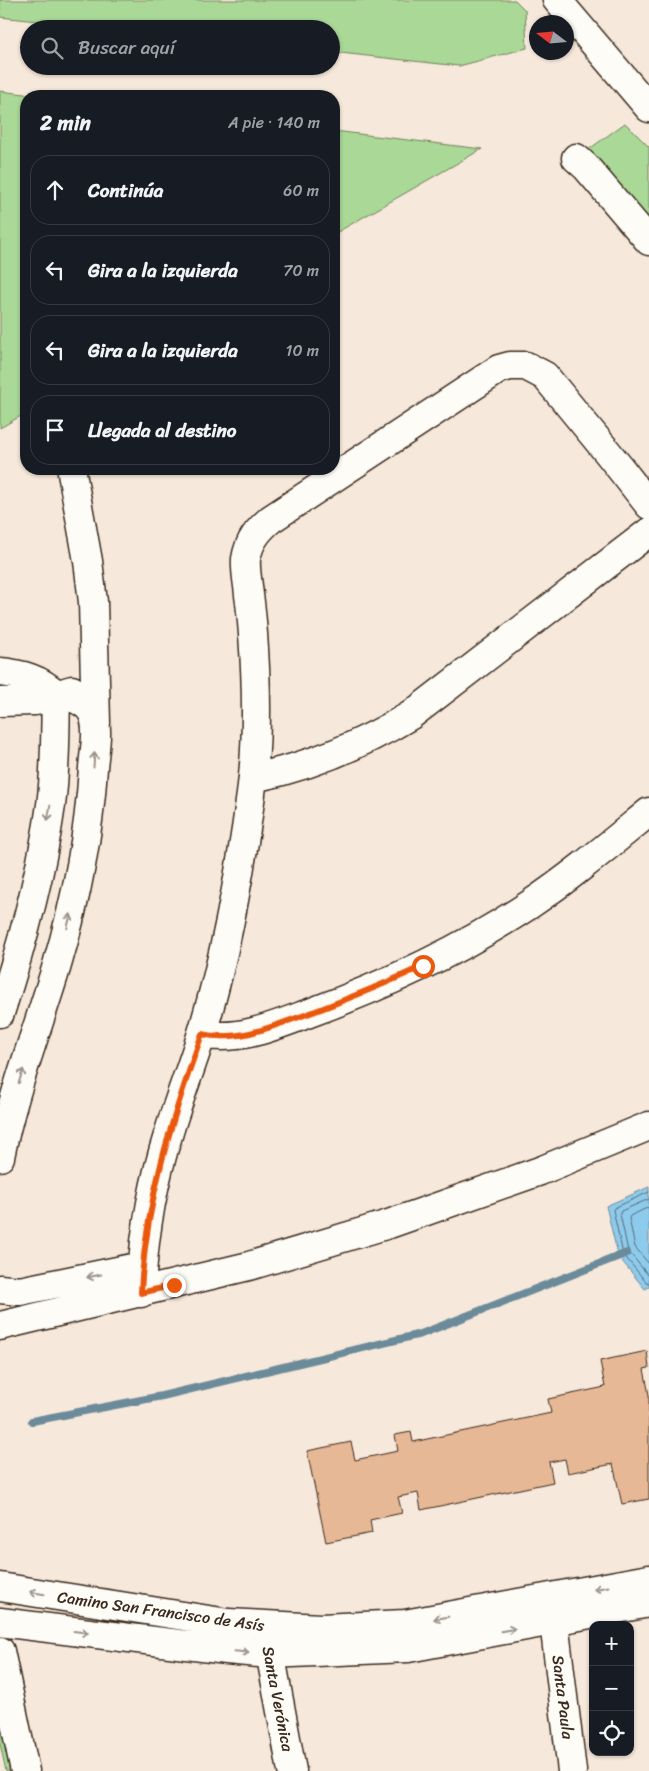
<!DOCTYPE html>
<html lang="es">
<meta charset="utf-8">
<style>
:root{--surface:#171b24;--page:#20242c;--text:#f1f3f6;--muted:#9ea1a6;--line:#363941}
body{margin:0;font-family:Sriracha,sans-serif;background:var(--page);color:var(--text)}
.controls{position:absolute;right:15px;bottom:15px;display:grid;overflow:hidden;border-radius:10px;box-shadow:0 1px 4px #0004}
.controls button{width:45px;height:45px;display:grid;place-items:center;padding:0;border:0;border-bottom:1px solid var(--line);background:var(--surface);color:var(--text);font:25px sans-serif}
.compass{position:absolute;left:529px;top:15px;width:45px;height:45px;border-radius:50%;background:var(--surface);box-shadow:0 1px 4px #0004;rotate:286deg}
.stop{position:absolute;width:15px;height:15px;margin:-11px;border:4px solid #ea580c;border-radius:50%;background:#fff}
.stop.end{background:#ea580c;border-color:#fff;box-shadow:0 1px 5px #0008}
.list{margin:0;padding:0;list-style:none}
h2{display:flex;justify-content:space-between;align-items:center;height:65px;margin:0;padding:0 20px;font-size:21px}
h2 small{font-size:16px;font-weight:400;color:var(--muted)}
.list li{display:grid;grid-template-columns:32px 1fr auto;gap:15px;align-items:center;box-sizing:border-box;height:70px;margin:0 10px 10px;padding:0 10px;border:1px solid var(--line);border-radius:20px}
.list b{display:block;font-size:19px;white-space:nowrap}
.list em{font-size:16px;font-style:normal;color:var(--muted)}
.icon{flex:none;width:28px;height:28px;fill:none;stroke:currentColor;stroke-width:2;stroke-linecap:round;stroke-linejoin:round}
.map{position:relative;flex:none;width:649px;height:1771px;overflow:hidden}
.search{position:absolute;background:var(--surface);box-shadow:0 1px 4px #0004;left:20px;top:20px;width:320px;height:55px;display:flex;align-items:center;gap:12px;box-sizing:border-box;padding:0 18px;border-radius:28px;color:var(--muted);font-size:19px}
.panel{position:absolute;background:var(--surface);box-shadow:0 1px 4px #0004;left:20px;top:90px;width:320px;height:385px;border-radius:20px}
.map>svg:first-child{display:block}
.green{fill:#a9d897;stroke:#72815a}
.water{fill:#8dcbed;stroke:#6c8b9a}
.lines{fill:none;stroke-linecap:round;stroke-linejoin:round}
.shore{stroke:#5c6a71;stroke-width:1}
.stream{stroke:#6c8b9a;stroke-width:8}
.building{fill:#e6b896;stroke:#3b2a1e}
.minor-casing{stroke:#3b2a1e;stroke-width:31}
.tertiary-casing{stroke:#3b2a1e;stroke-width:31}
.secondary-casing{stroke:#3b2a1e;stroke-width:31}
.minor{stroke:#fdfcf7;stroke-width:28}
.tertiary{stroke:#fdfcf7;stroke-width:28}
.secondary{stroke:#fdfcf7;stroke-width:28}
.oneway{stroke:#9c938a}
.route{stroke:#ea580c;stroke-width:6}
.labels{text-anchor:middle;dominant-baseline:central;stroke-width:5;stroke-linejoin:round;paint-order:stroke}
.street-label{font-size:16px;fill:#3b2a1e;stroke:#fdfcf7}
</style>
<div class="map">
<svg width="649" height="1771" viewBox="0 0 649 1771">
<rect width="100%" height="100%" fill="#f6e8da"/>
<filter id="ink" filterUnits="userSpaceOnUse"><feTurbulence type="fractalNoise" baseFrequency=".02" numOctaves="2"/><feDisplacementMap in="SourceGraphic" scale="10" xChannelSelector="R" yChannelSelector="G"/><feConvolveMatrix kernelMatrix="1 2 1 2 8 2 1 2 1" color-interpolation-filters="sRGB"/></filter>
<g filter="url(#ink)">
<path class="green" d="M0 0H515L525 10 527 48 459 66 331 52V29H112L0 17Z
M0 91 41 96H26V413L0 428Z
M625 123 649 147V218L588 150Z
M334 131 482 149 334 234Z
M0 1693 15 1771H6L0 1744Z"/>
<path class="water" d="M649 1187V1287L645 1289 618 1256 606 1206Z"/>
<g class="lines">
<path class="shore" d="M649 1192 614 1208 613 1210 623 1254 646 1282 649 1283
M649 1199 621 1211 620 1214 628 1251 649 1276
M649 1207 630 1216 629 1218 635 1247 649 1264"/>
<path class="stream" d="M32 1421 162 1396 421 1334 627 1253"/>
</g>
<path class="building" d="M647 1351 649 1368 644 1369 649 1395V1499L622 1504 613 1464 568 1473 565 1459 549 1462 553 1482 421 1510 418 1493 398 1497 402 1513 370 1520 372 1533 326 1542 307 1451 351 1442 355 1460 398 1451 395 1435 411 1432 413 1442 551 1413 548 1399 605 1387 600 1361Z"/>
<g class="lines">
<defs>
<path id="minor" d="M557 0 649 108
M576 158 586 167 649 241
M72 473 88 561 93 602 96 723
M0 672C22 674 40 679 56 694
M0 702 35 701 72 690
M253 778C308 767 363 744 411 715L649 532
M0 1013C22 945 41 876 51 805 56 769 55 731 56 694
M202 1034C239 1042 277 1025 312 1012 388 984 461 950 529 905 571 877 610 844 649 812
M0 1157C13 1091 38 1029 57 965 76 901 89 835 93 768 94 751 100 728 92 712 84 699 70 697 56 694
M0 1289 20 1291 142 1266
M141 1293C143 1240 153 1182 169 1132 179 1098 192 1066 202 1033 226 954 240 876 251 794 258 741 257 688 253 634 252 621 251 608 249 595 248 583 245 570 246 559 249 541 258 530 271 519L499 369 510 366H526L545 376 609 454 649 505
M0 1326 249 1266 389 1224 540 1171 649 1126
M554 1622 572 1771
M266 1630 292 1771"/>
<path id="tertiary" d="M0 1651 25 1771"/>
<path id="secondary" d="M0 1587 228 1623 321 1628 405 1624 649 1579
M0 1622 227 1650 269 1654 408 1648 649 1603"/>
</defs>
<use href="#minor" class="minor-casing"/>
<use href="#tertiary" class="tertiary-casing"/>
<use href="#secondary" class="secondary-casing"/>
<use href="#minor" class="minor"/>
<use href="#tertiary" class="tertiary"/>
<use href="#secondary" class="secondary"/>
</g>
<defs><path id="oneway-shaft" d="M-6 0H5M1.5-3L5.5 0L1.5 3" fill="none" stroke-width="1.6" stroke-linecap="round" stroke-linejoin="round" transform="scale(1.25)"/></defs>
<g class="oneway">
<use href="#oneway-shaft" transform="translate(94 760) rotate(-86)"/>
<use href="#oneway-shaft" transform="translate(49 813) rotate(100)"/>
<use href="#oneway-shaft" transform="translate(69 921) rotate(-76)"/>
<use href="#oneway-shaft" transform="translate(21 1076) rotate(-72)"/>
<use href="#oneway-shaft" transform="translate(94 1276) rotate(168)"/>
<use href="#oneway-shaft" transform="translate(601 1588) rotate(169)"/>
<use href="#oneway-shaft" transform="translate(37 1593) rotate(-171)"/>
<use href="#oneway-shaft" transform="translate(441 1618) rotate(170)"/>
<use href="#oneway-shaft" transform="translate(508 1630) rotate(-10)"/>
<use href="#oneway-shaft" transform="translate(81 1632) rotate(7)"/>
<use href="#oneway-shaft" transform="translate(242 1652) rotate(5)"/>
</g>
</g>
<g class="lines" filter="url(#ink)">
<path class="route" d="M174 1285 141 1293C145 1203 172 1118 202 1034 239 1043 278 1024 313 1012 350 998 387 983 423 966"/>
</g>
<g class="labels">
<g class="street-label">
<text transform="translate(161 1611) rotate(8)">Camino San Francisco de Asís</text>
<text transform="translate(563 1697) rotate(83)">Santa Paula</text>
<text transform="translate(278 1699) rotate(79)">Santa Verónica</text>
</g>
</g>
</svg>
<div class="controls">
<button>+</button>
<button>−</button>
<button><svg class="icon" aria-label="locate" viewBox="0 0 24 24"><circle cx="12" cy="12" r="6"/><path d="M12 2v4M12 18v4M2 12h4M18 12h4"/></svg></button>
</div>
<svg class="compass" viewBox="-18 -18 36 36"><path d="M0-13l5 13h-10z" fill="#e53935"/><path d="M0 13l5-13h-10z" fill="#9ea1a6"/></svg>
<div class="stop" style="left:423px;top:966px"></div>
<div class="stop end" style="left:174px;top:1285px"></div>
<div class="search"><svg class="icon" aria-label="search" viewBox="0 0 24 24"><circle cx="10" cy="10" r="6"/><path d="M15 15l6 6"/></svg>Buscar aquí</div>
<section class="panel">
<h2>2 min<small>A pie · 140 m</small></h2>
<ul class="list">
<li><svg class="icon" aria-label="ahead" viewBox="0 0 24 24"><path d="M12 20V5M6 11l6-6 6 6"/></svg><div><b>Continúa</b></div><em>60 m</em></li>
<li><svg class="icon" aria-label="left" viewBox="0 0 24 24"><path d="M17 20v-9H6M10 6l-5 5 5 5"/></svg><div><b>Gira a la izquierda</b></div><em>70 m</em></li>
<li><svg class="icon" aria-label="left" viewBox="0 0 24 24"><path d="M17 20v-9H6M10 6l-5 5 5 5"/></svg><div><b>Gira a la izquierda</b></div><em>10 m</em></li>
<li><svg class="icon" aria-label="arrive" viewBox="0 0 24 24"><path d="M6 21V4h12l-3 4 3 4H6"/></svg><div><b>Llegada al destino</b></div></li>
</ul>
</section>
</div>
